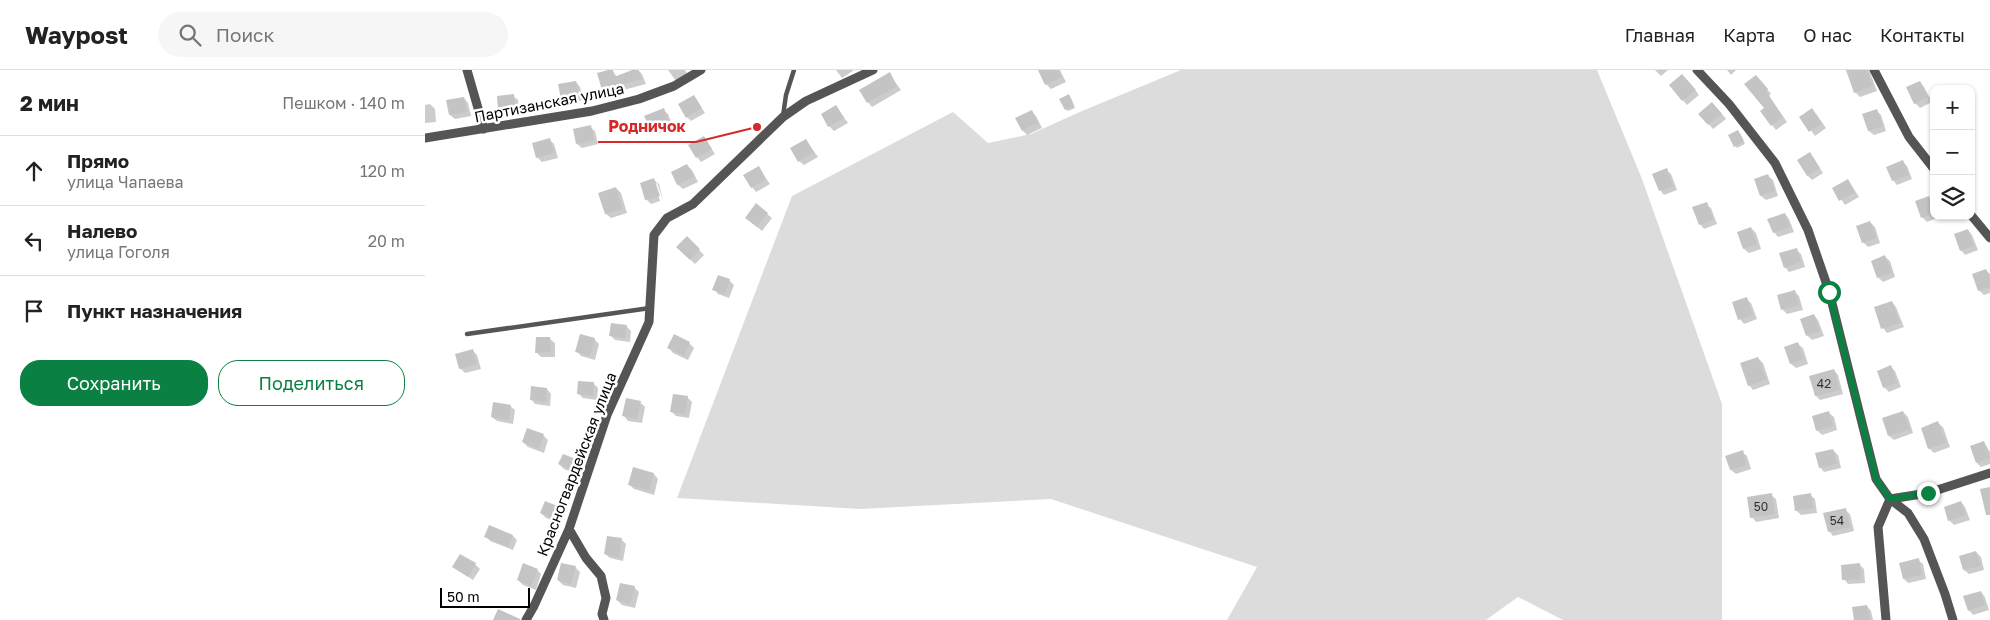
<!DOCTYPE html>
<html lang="ru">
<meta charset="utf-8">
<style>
:root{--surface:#fff;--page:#f6f6f6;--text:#222;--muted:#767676;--line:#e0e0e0;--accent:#0b8043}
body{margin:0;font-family:"Golos Text",sans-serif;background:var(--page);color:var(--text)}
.controls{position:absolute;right:15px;top:15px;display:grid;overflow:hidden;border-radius:10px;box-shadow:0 1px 4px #0004}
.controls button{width:45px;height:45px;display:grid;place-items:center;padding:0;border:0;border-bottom:1px solid var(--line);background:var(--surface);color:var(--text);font:25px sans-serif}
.scale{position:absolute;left:15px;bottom:12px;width:90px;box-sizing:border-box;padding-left:5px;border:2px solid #000;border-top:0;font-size:14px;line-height:18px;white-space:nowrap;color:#000;-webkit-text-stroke:4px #fff;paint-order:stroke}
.stop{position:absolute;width:15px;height:15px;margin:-11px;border:4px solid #0b8043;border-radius:50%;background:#fff}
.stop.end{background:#0b8043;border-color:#fff;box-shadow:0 1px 5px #0008}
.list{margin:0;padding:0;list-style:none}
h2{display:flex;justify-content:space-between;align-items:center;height:65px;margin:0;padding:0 20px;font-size:21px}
h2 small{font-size:16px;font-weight:400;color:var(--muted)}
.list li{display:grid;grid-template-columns:32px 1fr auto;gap:15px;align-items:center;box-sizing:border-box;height:70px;padding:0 20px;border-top:1px solid var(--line)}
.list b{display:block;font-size:19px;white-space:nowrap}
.list p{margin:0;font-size:16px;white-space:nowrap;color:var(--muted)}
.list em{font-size:16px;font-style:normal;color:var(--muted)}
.actions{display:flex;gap:10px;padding:15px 20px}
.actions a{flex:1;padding:11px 0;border:1px solid var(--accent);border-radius:20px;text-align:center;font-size:18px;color:var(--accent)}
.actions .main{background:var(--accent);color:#fff}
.icon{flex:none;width:28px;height:28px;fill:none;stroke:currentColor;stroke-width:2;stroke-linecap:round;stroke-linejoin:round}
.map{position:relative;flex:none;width:1565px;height:550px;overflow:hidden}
header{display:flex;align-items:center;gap:30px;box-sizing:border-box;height:70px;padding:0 25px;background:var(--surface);border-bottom:1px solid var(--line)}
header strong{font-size:24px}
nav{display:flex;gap:28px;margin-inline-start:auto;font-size:18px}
.search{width:350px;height:45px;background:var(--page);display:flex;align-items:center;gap:12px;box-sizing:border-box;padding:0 18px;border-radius:28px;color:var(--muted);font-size:19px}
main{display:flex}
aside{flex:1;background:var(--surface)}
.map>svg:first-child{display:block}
.green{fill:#dcdcdc}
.shadow{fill:#0003}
.building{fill:#c4c4c4}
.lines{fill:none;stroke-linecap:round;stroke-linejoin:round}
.lane{stroke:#555;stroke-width:4.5}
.street{stroke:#555;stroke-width:9}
.route{stroke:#0b8043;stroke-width:6}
.labels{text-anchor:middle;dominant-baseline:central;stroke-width:5;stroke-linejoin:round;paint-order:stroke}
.number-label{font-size:12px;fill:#313131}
.street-label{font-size:15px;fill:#000;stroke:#fff}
.leader{fill:none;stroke:#d62828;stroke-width:2}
.callout-dot{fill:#d62828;stroke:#fff;stroke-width:2}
.callout-label{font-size:16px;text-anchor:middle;font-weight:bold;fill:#d62828;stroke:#fff;stroke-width:5;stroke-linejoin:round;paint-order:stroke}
</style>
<header>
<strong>Waypost</strong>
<div class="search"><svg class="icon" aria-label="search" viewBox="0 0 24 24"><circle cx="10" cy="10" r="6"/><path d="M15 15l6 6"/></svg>Поиск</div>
<nav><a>Главная</a><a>Карта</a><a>О нас</a><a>Контакты</a></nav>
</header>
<main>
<aside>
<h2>2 мин<small>Пешком · 140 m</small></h2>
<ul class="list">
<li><svg class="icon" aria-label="ahead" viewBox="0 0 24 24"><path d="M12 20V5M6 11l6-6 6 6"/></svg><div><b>Прямо</b><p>улица Чапаева</p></div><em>120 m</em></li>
<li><svg class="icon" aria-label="left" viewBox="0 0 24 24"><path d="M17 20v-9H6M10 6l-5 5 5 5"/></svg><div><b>Налево</b><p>улица Гоголя</p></div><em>20 m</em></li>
<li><svg class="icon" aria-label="arrive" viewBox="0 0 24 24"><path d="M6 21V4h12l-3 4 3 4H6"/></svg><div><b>Пункт назначения</b></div></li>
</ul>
<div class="actions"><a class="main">Сохранить</a><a>Поделиться</a></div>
</aside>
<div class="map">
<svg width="1565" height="550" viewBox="0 0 1565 550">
<rect width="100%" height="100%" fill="#fff"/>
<path class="green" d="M756 0H1172L1217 109 1297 334V550H1138L1093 527 1061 550H802L832 497 626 429 435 439 252 428 367 126 528 42 563 73 606 64 657 41Z"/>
<path class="shadow" d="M187 0 192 7 213 0 217 4 221 14 183 24 178 20Z
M243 0H260L262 4 251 11Z
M411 0H429L417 8Z
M619 0H635L641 12 626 19 621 14Z
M1230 0H1243L1236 6Z
M1302 0H1311L1306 5Z
M1426 0H1444L1452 21 1435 27 1430 22Z
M464 4 476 20 447 37 443 32Z
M1262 10 1274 25 1262 35 1245 15Z
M1336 11 1346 24 1344 26 1362 52 1351 60 1347 55 1340 39Z
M151 12 155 17 158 30 142 33 137 28Z
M1495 12 1499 17 1507 32 1495 38 1490 33Z
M88 26 93 30 94 43 79 44 75 40 73 27Z
M269 27 280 43 266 51 262 47Z
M39 28 43 33 46 46 30 49 25 45Z
M646 28 650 38 643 41 641 39Z
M5 34 10 39 11 52 0 53V35Z
M411 36 423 53 409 61 404 56Z
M1292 38 1301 49 1288 59 1275 44Z
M238 40 243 44 248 57 232 64 227 59Z
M1451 40 1456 45 1461 61 1449 65 1444 61 1439 45Z
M606 41 611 46 617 58 602 65 598 61Z
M1391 44 1401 58 1390 66 1376 47Z
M165 57 170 61 173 74 157 78 152 74Z
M1315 63 1320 74 1312 78 1310 76Z
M279 67 290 84 276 92 272 87Z
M125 70 129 74 133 88 117 92 112 87Z
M381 71 393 87 379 95 374 91Z
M1385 84 1398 103 1387 110 1382 105Z
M1478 92 1482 96 1487 109 1472 115 1468 110Z
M262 95 267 100 273 112 258 119 253 115 248 102Z
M333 97 345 114 331 122 327 117Z
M1241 100 1246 104 1252 120 1239 125 1235 120Z
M1343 106 1348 110 1353 126 1341 130 1336 126 1331 110Z
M229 110 234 114 238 130 232 113H230L235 131 226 134 221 129Z
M1423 110 1434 127 1420 135 1409 119Z
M191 118 196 123 202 143 186 148 181 144 175 123Z
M1504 127 1509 132V146L1514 147 1502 152 1497 147Z
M1281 134 1286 138 1292 154 1279 159 1275 154Z
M342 144 347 148 337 161 326 152Z
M1360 144 1364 149 1369 162 1353 167 1349 162Z
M1445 152 1450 157 1455 173 1443 177 1438 172Z
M1326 158 1331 163 1336 179 1324 183 1319 179Z
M1543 160 1547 165 1553 180 1540 185 1536 180Z
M262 168 279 185 270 194 253 177Z
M1371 179 1376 184 1380 197 1364 202 1360 197Z
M1460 187 1465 191 1470 207 1458 212 1453 207Z
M1561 200 1565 204V223L1559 225 1554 220Z
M304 210 309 215 304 228 293 224 289 219Z
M1370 222 1374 226 1378 240 1362 244 1358 240Z
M1321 229 1326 233 1332 249 1319 254 1315 249Z
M1467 232 1471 237 1479 257 1462 263 1458 258Z
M1389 245 1393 250 1399 266 1387 270 1382 265Z
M201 256 206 261 205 272 190 270 186 266Z
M249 266 265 274 269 278 263 290 248 283 244 278Z
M125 269 130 273V287H116L111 282Z
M169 269 174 274 170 290 156 286 152 281Z
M1373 274 1378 278 1383 294 1371 298 1366 294 1360 278Z
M48 281 52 285 56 299 40 303 35 298Z
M1333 288 1338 293 1345 314 1328 320 1324 315Z
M1466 297 1470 301 1476 317 1464 322 1459 317Z
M1409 300 1413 305 1418 324 1395 330 1391 326Z
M169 314 173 318 172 330 158 328 153 323Z
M122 319 126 324 125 336 110 334 106 329Z
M262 327 267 332 264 348 251 346 246 341Z
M216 333 220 337 217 353 203 351 199 346Z
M85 336 90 340 88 354 72 351 67 347Z
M1478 342 1483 347 1488 363 1469 370 1464 366Z
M1404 343 1409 347 1412 360 1397 365 1392 360Z
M1513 353 1518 357 1525 377 1509 383 1504 378Z
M103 360 119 366 123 370 119 383 103 377 98 372Z
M1559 372 1565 382V394L1556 397 1552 393 1546 377Z
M1408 380 1413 385 1416 398 1399 402 1395 397Z
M1317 382 1322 386 1326 399 1311 404 1306 400Z
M150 390 154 395 151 404 139 399 134 394Z
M229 404 233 409 229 425 209 419 204 414Z
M1346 425 1351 429 1354 448 1331 452 1327 447Z
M1385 425 1390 429 1392 443 1376 445 1371 440Z
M121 432 134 438 139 443 134 453 121 448 116 443Z
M1536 432 1540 437 1545 450 1529 455 1524 450Z
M1420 440 1425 444 1429 461 1408 466 1404 461Z
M65 456 88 466 92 470 88 480 65 471 61 466Z
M197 470 201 474 198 491 185 488 180 484Z
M1551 482 1556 487 1559 500 1544 504 1539 500Z
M1493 490 1498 494 1501 509 1483 513 1479 509Z
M50 494 55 499 48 510 29 497Z
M1434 494 1439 499 1440 513 1423 514 1419 509Z
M150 497 155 502 151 518 138 515 133 510Z
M112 500 116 504 111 520 98 515 93 510Z
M209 517 214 522 210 538 197 535 192 530Z
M1556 522 1560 527 1564 540 1548 545 1544 540Z
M1442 536 1446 541 1448 550H1431Z"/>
<path class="building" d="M183 0H188L189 7 207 0H213L217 9 177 20 172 3Z
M613 0H633L637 7 620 15Z
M1421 0H1442L1448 16 1429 23Z
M465 2 472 16 442 33 434 20Z
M1257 4 1271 20 1257 31 1244 15Z
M1331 5 1343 19 1341 21 1358 47 1346 56 1335 41 1339 38 1319 14Z
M151 11 154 25 136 29 133 14Z
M1495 11 1503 27 1489 34 1481 17Z
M89 24 90 38 73 40 72 26Z
M644 24 649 36 640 40 634 29Z
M269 25 277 38 261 48 253 34Z
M39 27 42 42 24 45 21 30Z
M1287 32 1297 44 1283 55 1273 44Z
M411 35 419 48 403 57 396 44Z
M239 38 244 53 226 60 219 46Z
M1387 38 1397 53 1384 62 1374 47Z
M1452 39 1458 56 1443 61 1437 44Z
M607 40 613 53 597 61 590 48Z
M166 55 169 70 151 74 148 59Z
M1313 60 1319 71 1309 77 1303 65Z
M279 66 287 79 271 88 263 75Z
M125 68 129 83 111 88 107 73Z
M381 69 389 82 373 92 365 78Z
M1385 82 1395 98 1382 106 1372 90Z
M1478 90 1484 105 1467 111 1461 97Z
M262 94 269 107 252 115 246 102Z
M334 96 341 109 326 118 318 105Z
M1242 98 1248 116 1234 121 1227 104Z
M1343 104 1350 121 1335 126 1329 109Z
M229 108 235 126 220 130 215 113Z
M1423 109 1430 122 1414 131 1407 118Z
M191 117 198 139 180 144 173 123Z
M1504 126 1509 143 1496 148 1490 131Z
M1282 132 1288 150 1274 155 1267 137Z
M331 133 343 143 332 157 320 148Z
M1360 143 1365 157 1348 163 1342 149Z
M1445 151 1452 168 1437 173 1431 156Z
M1326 157 1332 174 1318 179 1312 162Z
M1543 159 1549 176 1535 181 1529 164Z
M262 166 275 179 265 190 251 177Z
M1372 178 1376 192 1359 198 1354 183Z
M1460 185 1467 203 1452 208 1446 191Z
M1561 199 1565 209V217L1553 221 1547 204Z
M293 205 305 209 300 224 287 220Z
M1370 220 1374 235 1356 240 1352 225Z
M1322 227 1328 245 1313 250 1307 232Z
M1467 231 1475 253 1456 259 1449 237Z
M1389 244 1395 261 1381 266 1375 249Z
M186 253 202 255 200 268 184 266Z
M155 264 170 268 165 286 150 282Z
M249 264 265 272 259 286 242 278Z
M111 267H125L126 282 110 283Z
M1373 272 1379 289 1365 294 1359 277Z
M48 279 52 294 34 299 30 284Z
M1333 287 1341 309 1323 316 1315 293Z
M1466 295 1472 313 1458 318 1452 301Z
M1409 299 1415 320 1390 326 1384 306Z
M153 311 169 312 168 326 152 324Z
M106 316 122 318 121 332 105 330Z
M248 324 263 326 260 344 245 342Z
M201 328 216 331 212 349 197 346Z
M68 332 86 335 84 350 66 347Z
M1404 341 1408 356 1391 361 1387 346Z
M1478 341 1485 359 1463 366 1457 348Z
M1513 351 1521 373 1503 379 1496 358Z
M102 358 119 364 114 379 97 372Z
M1559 371 1565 388 1551 393 1545 376Z
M1408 379 1412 394 1394 398 1390 383Z
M1318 380 1322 395 1305 400 1300 386Z
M138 384 151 389 146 400 133 394Z
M208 397 229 403 224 421 203 415Z
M1565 417V445H1561L1555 419Z
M1347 423 1350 444 1325 448 1322 427Z
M1386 423 1388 438 1370 441 1368 426Z
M120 431 135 437 130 450 115 443Z
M1536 431 1541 445 1523 451 1519 437Z
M1421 438 1425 457 1403 462 1398 443Z
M64 455 88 465 83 477 59 467Z
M182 466 197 468 194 487 179 484Z
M1551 481 1556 496 1538 500 1534 486Z
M35 484 51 493 43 507 27 497Z
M1494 488 1497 505 1478 509 1474 493Z
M98 493 113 499 106 516 92 510Z
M136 493 151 496 146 514 132 510Z
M1435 493 1436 509 1417 510 1416 495Z
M195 513 210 516 205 534 191 530Z
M1556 521 1560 535 1543 541 1538 526Z
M1442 535 1445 550H1429L1427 537Z
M73 539 95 549V550H68Z"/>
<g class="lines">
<path class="lane" d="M358 46 361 25 369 0
M42 264 225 238"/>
<path class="street" d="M42 0 59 59
M1272 0 1304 34 1350 93 1383 160 1404 221 1451 409 1465 429 1483 443 1499 469 1520 524 1528 550
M1449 0 1484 67 1509 99
M0 68 167 41 214 29 249 16 276 0
M1546 145 1565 168
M144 459 161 488 176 506 181 528 177 544 179 550
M101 550 109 536 144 459 182 345 224 252 229 165 242 148 268 134 358 47 381 31 448 0
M1461 550 1453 457 1465 429 1503 423 1565 403"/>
</g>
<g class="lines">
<path class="route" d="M1404 222 1451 409 1465 429 1503 423"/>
</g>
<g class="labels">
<g class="number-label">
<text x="1399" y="313">42</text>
<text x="1336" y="436">50</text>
<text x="1412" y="450">54</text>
</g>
<g class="street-label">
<text transform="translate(124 32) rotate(-11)">Партизанская улица</text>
<text transform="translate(151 394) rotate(-69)">Красногвардейская улица</text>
</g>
</g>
<path class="leader" d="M332 57L271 72H173"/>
<circle class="callout-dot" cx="332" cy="57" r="5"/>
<g class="callout-label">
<text x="222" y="62">Родничок</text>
</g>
</svg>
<div class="controls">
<button>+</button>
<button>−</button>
<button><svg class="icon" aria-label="layers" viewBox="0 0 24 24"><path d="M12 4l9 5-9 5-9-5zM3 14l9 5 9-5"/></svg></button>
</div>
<div class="scale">50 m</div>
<div class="stop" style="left:1404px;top:222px"></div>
<div class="stop end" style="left:1503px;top:423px"></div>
</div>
</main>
